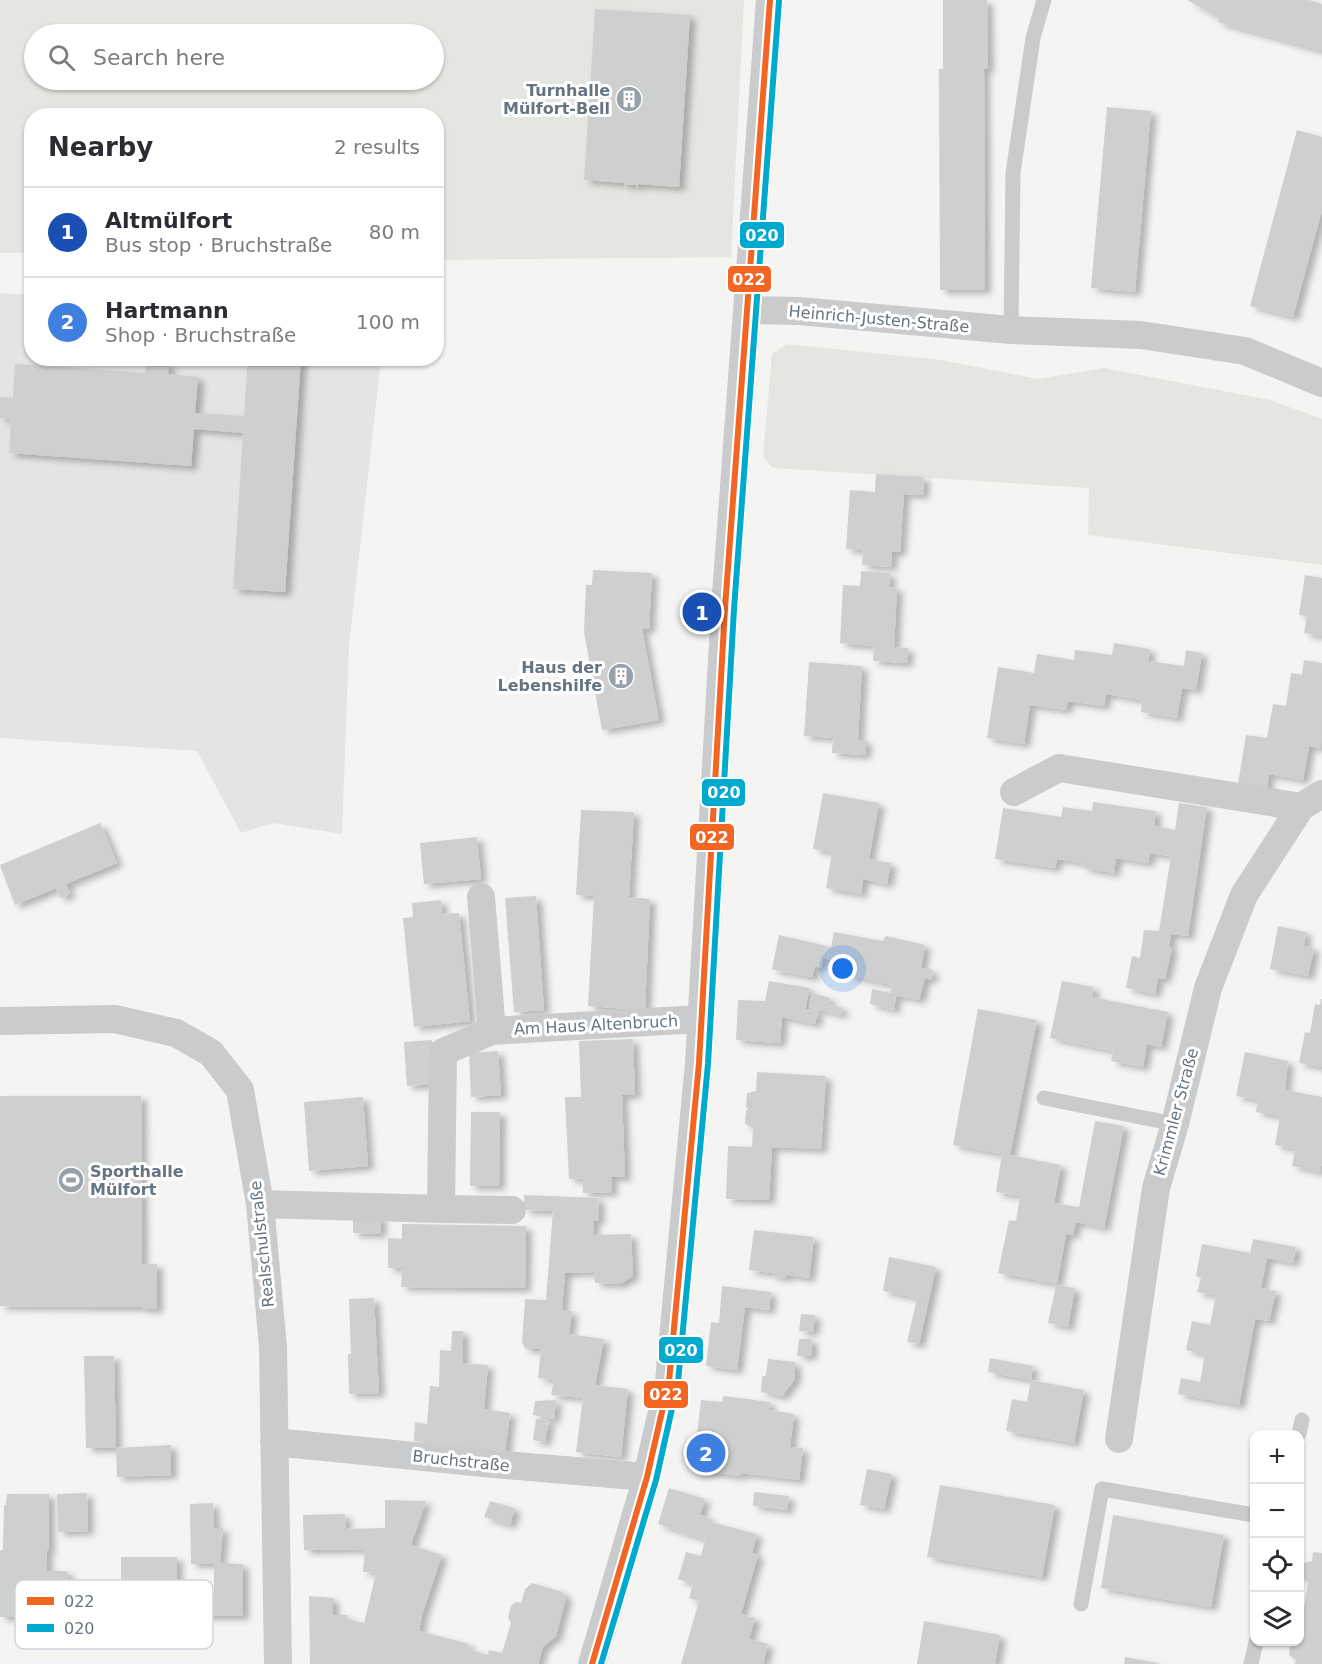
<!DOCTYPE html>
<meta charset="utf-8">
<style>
:root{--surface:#fff;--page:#f2f2f3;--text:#2b2b33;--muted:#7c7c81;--line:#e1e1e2;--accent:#5c6069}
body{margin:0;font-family:"DejaVu Sans",sans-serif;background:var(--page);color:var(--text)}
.controls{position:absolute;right:18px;bottom:18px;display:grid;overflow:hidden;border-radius:12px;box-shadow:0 2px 4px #0004}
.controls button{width:54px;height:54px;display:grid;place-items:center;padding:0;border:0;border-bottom:2px solid var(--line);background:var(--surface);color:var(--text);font:30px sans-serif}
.you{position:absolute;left:843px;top:969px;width:21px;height:21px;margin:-15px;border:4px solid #fff;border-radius:50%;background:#1a73e8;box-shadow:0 0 0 9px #1a73e833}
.badge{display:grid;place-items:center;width:39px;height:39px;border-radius:50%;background:var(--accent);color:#fff;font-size:20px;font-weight:700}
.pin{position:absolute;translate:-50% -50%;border:3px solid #fff;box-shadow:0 2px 6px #0006}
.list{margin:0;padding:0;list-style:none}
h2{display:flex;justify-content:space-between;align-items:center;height:78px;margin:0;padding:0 24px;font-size:26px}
h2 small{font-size:20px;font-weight:400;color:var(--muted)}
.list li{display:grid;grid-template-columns:39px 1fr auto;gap:18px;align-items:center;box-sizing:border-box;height:90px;padding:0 24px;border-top:2px solid var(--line)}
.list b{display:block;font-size:22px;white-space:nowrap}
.list p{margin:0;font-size:20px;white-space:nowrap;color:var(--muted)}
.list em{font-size:20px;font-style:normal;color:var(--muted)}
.icon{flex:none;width:33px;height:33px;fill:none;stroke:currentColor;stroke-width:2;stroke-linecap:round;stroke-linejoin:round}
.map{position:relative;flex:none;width:1322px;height:1664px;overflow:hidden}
.search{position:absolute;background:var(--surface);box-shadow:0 2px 4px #0004;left:24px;top:24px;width:420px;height:66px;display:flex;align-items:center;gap:15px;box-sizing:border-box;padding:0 21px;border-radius:33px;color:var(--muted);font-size:22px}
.panel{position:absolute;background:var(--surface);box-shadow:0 2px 4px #0004;left:24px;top:108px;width:420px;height:258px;border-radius:24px}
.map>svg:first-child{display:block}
.built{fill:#e3e4e4}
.green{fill:#e4e7e1;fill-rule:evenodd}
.building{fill:#cecfcf;filter:url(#shadow)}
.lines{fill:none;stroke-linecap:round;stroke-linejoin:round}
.lane{stroke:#cacbcc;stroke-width:15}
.street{stroke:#cacbcc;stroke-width:28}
.bus-1-casing{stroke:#fff;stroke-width:10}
.bus-2-casing{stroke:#fff;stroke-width:10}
.bus-1{stroke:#f26522;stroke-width:6}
.bus-2{stroke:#00a9ce;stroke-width:6}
.labels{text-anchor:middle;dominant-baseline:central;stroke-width:6;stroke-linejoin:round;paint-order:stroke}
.poi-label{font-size:16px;font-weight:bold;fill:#657482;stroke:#fff;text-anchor:end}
.street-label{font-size:16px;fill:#657482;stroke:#fff}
.key{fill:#fff;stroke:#d1d5da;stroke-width:1.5}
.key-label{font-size:16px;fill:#657482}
.line-badge{stroke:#fff;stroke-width:2}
.badge-label{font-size:16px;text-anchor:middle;font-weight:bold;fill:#fff}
</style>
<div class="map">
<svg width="1322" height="1664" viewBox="0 0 1322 1664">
<defs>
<filter id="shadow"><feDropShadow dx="6" dy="4" stdDeviation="3" flood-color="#0004"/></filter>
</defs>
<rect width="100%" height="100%" fill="#f4f4f3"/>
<path class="built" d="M0 293 31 295 32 358 381 359 349 645 342 834 273 823 241 833 197 751 0 738Z"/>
<path class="green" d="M0 0H744L731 257 437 260 436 116H32L31 253H0ZM34 34H434V80H34Z
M787 344 941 360 1038 379 1104 368 1270 400 1322 419V565L1088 535 1089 488 773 468 763 457 772 354Z"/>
<path class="building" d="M943 0H987L988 69H984L985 290H940L939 69H943Z
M1187 0H1309L1322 4V51L1218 22 1219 18Z
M595 9 690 15 679 187 638 184V191L636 185H626L624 190V183L584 180Z
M1107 107 1151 111 1135 292 1091 288Z
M1297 130 1322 137V210L1293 317 1250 306Z
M248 358H301L285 592 233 589 243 433 194 429 191 466 9 453 11 419 0 418V397L13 398 15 364 145 373 146 362 169 363 168 374 198 377 195 413 244 416Z
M876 474 924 477 923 495 904 494 900 552H892L891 567 862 565 863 550 846 549 850 490 875 492Z
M593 570 652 573 649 629H642L659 720 602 730 584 632 586 585H592Z
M861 571 890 573 889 587 897 588 894 647 908 648 907 663 873 661 874 646 840 643 843 585 860 586Z
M1305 575 1322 578V636L1304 633 1307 616 1299 615Z
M1114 643 1150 649 1148 661 1184 666 1186 650 1202 653 1196 690 1182 688 1177 718 1141 712 1142 700 1106 694 1104 706 1068 701 1066 710 1030 705 1024 744 987 738 998 667 1034 673 1037 654 1074 660 1075 650 1112 655Z
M1304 660 1322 663 1321 748 1309 746 1303 780 1269 774 1267 789 1238 784 1246 735 1267 738 1273 704 1286 706 1291 673 1302 675Z
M809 662 862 666 858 740H866L865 755 832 753 833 738 804 736Z
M823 793 879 803 869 859 891 863 887 884 863 879 861 894 826 888 832 852 813 849Z
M1093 802 1156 811 1154 826 1175 830 1179 803 1207 807 1188 936 1171 934 1169 947 1172 948 1165 979 1158 978 1155 994 1126 988 1132 956 1140 958 1144 930 1159 931 1171 856 1150 853 1148 863 1116 858 1114 873 1083 868 1084 863 1057 859 1055 868 995 859 1003 808 1061 817 1063 807 1092 811Z
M581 810 634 812 629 897 650 899 645 1010 588 1006 594 896 576 895Z
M100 823 117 863 66 884 70 894 60 898 56 888 15 905 0 865Z
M477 837 481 879 424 884 420 843Z
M536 896 544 1010 514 1012 505 898Z
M441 900 442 914 459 913 470 1021 414 1027 403 918 413 917 412 903Z
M1278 926 1306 932 1304 946 1314 948 1308 976 1270 969Z
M834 932 883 941 886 936 925 945 921 968 933 970 931 980 925 978 919 1000 896 995 894 1010 870 1004 872 989 890 993 892 985 847 975 850 964 823 958 821 968 815 966 812 977 773 970 772 968 779 935 831 947Z
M769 981 810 988 805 1009 818 1011 815 1024 782 1017 780 1043 736 1040 738 1000 765 1001Z
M1062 981 1094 987 1092 997 1168 1012 1161 1047 1147 1044 1143 1067 1111 1061 1113 1051 1050 1038Z
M812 993 830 998 829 1004 843 1008 841 1015 809 1007Z
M1321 999H1322V1067L1299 1063 1305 1032 1310 1033 1315 1004 1320 1005Z
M978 1009 1037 1020 1010 1155 1061 1165 1054 1203 1079 1207 1095 1121 1124 1126 1104 1228 1076 1222 1073 1235 1066 1234 1057 1284 998 1273 1009 1220 1016 1221 1020 1196 996 1192 1002 1154 953 1145Z
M633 1039 635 1095H622L625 1177H611L612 1192 583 1193 582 1178 569 1179 565 1097H581L579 1041Z
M432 1040 435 1084 407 1086 404 1042Z
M498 1051 501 1095 471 1097 469 1053Z
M1245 1052 1288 1061 1285 1090 1322 1097V1160L1320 1172 1292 1166 1295 1149 1275 1145 1280 1116 1256 1112 1258 1100 1236 1096Z
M757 1072 826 1076 821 1149 772 1147 769 1200 726 1199 728 1146 752 1147 753 1128 745 1124 746 1111 748 1109 746 1107 747 1093 756 1091Z
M0 1096H141L142 1264H157V1309H143L142 1307 0 1306Z
M363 1097 368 1166 309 1171 304 1102Z
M471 1112H500L499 1186H470Z
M524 1195 598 1198 599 1220 593 1221 594 1235 631 1234 633 1276 620 1284 595 1283 594 1272 565 1273 562 1310 572 1311 569 1334 604 1339 595 1385 628 1389 621 1457 576 1452 583 1398 551 1395 554 1380 538 1378 541 1349H526L522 1343 525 1299 546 1300 553 1211 524 1210Z
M353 1215 381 1216 380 1234 353 1233Z
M402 1224 526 1226 525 1288 401 1287 402 1268H388V1238L402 1239Z
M754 1230 814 1237 809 1278 786 1275V1278L772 1276V1273L749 1270Z
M1253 1239 1296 1247 1293 1263 1267 1258 1261 1288 1276 1291 1269 1321 1255 1319 1239 1405 1178 1394 1181 1378 1200 1382 1205 1354 1186 1350 1192 1321 1210 1325 1216 1295 1197 1292 1201 1278 1196 1276 1202 1244 1250 1253Z
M889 1257 936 1267 919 1344 907 1342 917 1298 883 1291Z
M1056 1285 1075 1288 1068 1327 1048 1323Z
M722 1286 771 1292 769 1310 745 1307 737 1370 706 1366 711 1322 719 1323Z
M374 1298 379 1393 349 1394 348 1354H351L349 1299Z
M801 1314 815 1315 813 1332 799 1331Z
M452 1331H463V1363L488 1365 484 1409 510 1413 505 1453 414 1441 415 1422 427 1424 430 1386 439 1387 440 1350 451 1351Z
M799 1339H812L811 1356H797Z
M84 1356H114L116 1448 171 1445V1475L117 1477 116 1448H86Z
M990 1358 1033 1366 1031 1380 988 1372Z
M768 1359 795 1362V1379L782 1396 761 1392 762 1377 766 1375Z
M1031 1380 1084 1390 1074 1443 1006 1431 1012 1399 1027 1402Z
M723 1396 770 1402 769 1410 794 1414 790 1447 803 1448 799 1480 741 1473V1476L693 1470 701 1400 722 1402Z
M556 1400 554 1419 533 1415 535 1401Z
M536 1419 549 1420 545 1442 533 1440Z
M867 1469 892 1474 884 1509 860 1505Z
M940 1485 1055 1505 1042 1577 927 1557Z
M669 1488 705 1499 700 1515 708 1517 710 1522 757 1534 752 1553 758 1555 741 1614 755 1618 749 1639 768 1644 763 1664H681L699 1601 689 1598 693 1584 678 1579 686 1552 701 1556 705 1540 658 1524Z
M754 1492 789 1496 787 1510 753 1506Z
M87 1493 88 1531 58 1532 57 1494Z
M7 1494H49V1549L47 1551V1571H66L68 1573V1617H0V1551L3 1549 4 1505H6Z
M385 1500 426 1501 411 1545 442 1555 422 1615 419 1631 469 1644 468 1649 488 1655 489 1650 502 1653 511 1623 508 1618 511 1606 516 1602 521 1603 525 1589 532 1583 563 1592 566 1598 556 1636 543 1647 538 1664H310L309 1596 333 1598V1615H347V1619L364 1623 376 1573 363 1572 365 1549 304 1550 303 1515 345 1514 346 1529 385 1528Z
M490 1501 515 1508 510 1525 484 1517Z
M213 1503 214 1528H223L220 1563 243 1564V1616H200L201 1593H214V1563L191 1564 190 1504Z
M1113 1515 1224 1535 1211 1607 1101 1588Z
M1313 1552 1322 1553V1664H1295L1296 1660 1289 1655 1291 1642H1300V1617L1303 1616 1308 1582 1301 1577 1304 1563 1312 1561Z
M121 1557H177V1616L121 1617Z
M924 1621 1000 1635 995 1664H917Z
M1125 1657 1158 1663 1157 1664H1124Z"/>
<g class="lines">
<path class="lane" d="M1011 330 1013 173 1033 38 1044 0
M1044 1098 1175 1124
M1299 1434 1302 1420
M1081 1604 1102 1489 1254 1515
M1251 1664 1256 1642"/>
<path class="street" d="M747 310 799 311 1011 330 1141 335 1245 351 1322 383
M1014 792 1059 768 1301 807
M481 897 492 1031
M0 1021 115 1019 176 1033 211 1053 240 1090 260 1204 273 1347 278 1664
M260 1204 441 1209 443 1052 492 1031 700 1019
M441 1209 512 1210
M1119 1439 1156 1188 1175 1124 1208 988 1244 895 1301 807 1322 794
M274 1442 494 1464 647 1477
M592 1664 647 1477 669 1381 699 1063 725 608 770 0"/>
<defs>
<path id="bus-1" d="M592 1664 647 1477 669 1381 699 1063 725 608 770 0"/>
<path id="bus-2" d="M601 1664 656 1480 678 1382 708 1064 734 609 779 1"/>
</defs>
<use href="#bus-1" class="bus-1-casing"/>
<use href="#bus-2" class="bus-2-casing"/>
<use href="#bus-1" class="bus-1"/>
<use href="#bus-2" class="bus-2"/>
</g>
<defs>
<symbol id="building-disc" viewBox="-11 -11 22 22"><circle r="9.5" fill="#97a1aa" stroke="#fff"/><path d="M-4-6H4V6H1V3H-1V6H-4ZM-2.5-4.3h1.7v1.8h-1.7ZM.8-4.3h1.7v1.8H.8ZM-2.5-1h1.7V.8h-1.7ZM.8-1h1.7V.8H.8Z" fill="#fff"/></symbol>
<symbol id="stadium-disc" viewBox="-11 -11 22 22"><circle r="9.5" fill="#97a1aa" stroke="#fff"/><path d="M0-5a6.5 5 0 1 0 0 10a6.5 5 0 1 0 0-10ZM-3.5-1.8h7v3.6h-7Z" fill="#fff"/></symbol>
</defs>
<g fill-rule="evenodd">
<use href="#building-disc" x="614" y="84" width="30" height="30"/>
<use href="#building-disc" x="606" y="661" width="30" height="30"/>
<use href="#stadium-disc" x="56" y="1165" width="30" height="30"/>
</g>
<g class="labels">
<g class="poi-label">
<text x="610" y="90">Turnhalle<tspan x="610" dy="18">Mülfort-Bell</tspan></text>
<text x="602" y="667">Haus der<tspan x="602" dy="18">Lebenshilfe</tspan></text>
<text x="90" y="1171" text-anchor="start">Sporthalle<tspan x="90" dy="18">Mülfort</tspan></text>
</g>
<g class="street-label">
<text transform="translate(879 319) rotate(5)">Heinrich-Justen-Straße</text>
<text transform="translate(596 1025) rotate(-3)">Am Haus Altenbruch</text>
<text transform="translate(1176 1112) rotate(-75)">Krimmler Straße</text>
<text transform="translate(262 1244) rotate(-96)">Realschulstraße</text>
<text transform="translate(461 1461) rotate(6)">Bruchstraße</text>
</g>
</g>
<rect x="15" y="1580" width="198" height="69" rx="9" class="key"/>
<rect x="27" y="1597" width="27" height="8" fill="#f26522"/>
<rect x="27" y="1624" width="27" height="8" fill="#00a9ce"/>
<g class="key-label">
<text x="64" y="1607">022</text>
<text x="64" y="1634">020</text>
</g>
<g class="line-badge">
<rect x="739" y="221" width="46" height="28" rx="6" fill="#00a9ce"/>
<rect x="727" y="265" width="45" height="28" rx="6" fill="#f26522"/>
<rect x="701" y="778" width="45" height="29" rx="6" fill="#00a9ce"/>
<rect x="689" y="823" width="46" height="28" rx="6" fill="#f26522"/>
<rect x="658" y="1336" width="46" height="28" rx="6" fill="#00a9ce"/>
<rect x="643" y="1380" width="46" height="29" rx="6" fill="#f26522"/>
</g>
<g class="badge-label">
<text x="762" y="241">020</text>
<text x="749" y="285">022</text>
<text x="724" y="798">020</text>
<text x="712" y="843">022</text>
<text x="681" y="1356">020</text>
<text x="666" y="1400">022</text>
</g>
</svg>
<div class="controls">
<button>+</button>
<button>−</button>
<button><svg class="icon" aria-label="locate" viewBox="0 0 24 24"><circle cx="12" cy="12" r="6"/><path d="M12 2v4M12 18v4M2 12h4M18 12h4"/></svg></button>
<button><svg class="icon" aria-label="layers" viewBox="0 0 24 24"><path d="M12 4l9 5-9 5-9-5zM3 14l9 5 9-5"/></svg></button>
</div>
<div class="you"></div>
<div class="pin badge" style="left:702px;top:612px;background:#1a4fb4">1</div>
<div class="pin badge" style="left:706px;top:1453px;background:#3f7fe0">2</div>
<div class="search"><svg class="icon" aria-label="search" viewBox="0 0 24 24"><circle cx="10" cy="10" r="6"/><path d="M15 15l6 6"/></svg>Search here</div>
<section class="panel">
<h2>Nearby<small>2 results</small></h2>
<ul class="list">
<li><span class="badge" style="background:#1a4fb4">1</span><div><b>Altmülfort</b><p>Bus stop · Bruchstraße</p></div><em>80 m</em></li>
<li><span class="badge" style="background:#3f7fe0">2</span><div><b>Hartmann</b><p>Shop · Bruchstraße</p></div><em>100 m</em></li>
</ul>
</section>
</div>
